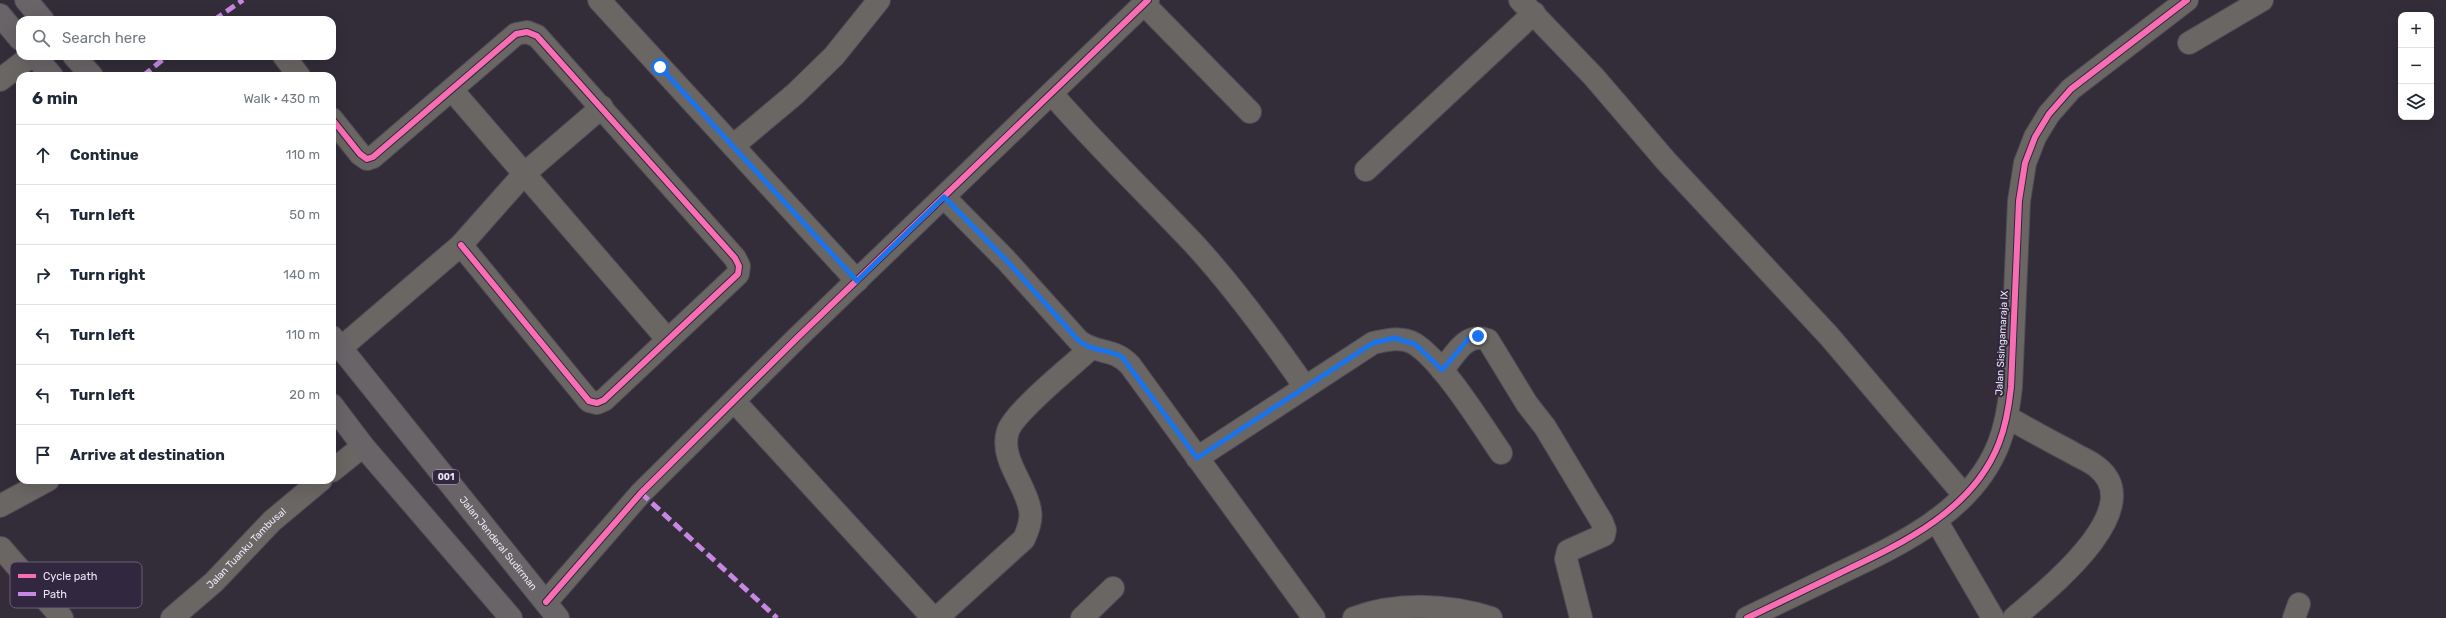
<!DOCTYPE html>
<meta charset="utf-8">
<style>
:root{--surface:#fff;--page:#f6f6f7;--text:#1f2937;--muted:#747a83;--line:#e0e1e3}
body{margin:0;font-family:Rubik,sans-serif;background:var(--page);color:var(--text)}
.controls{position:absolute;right:12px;top:12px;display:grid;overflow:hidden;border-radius:8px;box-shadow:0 4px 16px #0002}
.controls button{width:36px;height:36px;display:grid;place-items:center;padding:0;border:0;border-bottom:1px solid var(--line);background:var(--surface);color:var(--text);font:20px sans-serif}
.stop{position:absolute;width:12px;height:12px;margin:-9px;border:3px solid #1a73e8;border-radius:50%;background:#fff}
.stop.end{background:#1a73e8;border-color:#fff;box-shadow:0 1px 4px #0008}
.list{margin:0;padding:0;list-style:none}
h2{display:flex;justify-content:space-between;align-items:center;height:52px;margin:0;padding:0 16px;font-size:17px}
h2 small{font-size:13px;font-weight:400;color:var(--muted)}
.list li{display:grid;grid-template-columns:26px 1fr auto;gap:12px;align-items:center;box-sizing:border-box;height:60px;padding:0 16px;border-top:1px solid var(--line)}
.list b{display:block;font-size:15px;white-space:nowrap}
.list em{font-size:13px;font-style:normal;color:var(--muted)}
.icon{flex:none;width:22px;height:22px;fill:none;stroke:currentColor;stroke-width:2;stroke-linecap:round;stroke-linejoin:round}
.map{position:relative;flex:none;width:2446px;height:618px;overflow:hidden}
.search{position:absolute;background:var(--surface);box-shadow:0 4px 16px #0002;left:16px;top:16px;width:320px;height:44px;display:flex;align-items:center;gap:10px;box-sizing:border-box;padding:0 14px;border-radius:12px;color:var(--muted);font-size:15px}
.panel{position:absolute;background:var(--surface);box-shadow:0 4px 16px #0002;left:16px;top:72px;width:320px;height:412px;border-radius:12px}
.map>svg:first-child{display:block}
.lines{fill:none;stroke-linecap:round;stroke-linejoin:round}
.minor-casing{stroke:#504b56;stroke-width:24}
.highway-casing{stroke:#504b56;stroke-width:24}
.minor{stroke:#6a6664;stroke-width:22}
.highway{stroke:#696467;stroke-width:22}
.quiet{stroke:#c787e3;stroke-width:5;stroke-dasharray:10 5;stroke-linecap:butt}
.cycleway-casing{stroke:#31273f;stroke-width:8}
.cycleway{stroke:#f96db3;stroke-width:6}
.route{stroke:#1a73e8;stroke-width:5}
.labels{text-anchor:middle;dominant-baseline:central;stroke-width:4;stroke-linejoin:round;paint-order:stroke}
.shield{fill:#31273f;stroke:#b4adbf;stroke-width:1}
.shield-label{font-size:9px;font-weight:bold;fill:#ece6f6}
.street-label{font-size:10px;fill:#ece6f6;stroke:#31273f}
.key{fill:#31273f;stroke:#696076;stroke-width:1}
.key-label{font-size:11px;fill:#ece6f6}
</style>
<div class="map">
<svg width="2446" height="618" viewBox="0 0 2446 618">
<rect width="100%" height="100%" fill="#322d39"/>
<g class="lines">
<defs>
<g id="minor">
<path d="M599 0 857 281"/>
<path d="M1520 0 1594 77 1666 161 1829 336 1964 495"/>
<path d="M1144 4 1250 112"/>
<path d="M2189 43 2262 0"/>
<path d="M284 56 299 76"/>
<path d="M0 80 31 56"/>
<path d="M452 90 668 340"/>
<path d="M1052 94C1098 147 1148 195 1196 246 1236 290 1271 338 1305 387"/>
<path d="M332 119 360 154 367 159 373 157 516 34 527 32 537 36 735 258 739 266 738 274 604 400 597 403 589 401 461 245"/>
<path d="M733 146 795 94 834 56 879 0"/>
<path d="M1366 170 1534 13"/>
<path d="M944 197 1006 260 1079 341C1098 355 1113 347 1130 365L1314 618"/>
<path d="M342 347 461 245 524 174 602 107"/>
<path d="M1442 370C1456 354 1466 331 1488 340L1527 404 1545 427 1602 522 1605 530 1604 535 1568 551 1566 559 1581 618"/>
<path d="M734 401 933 618"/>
<path d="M2007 417C2028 429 2050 441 2071 452 2079 457 2090 461 2097 467 2151 509 2044 592 2014 618"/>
<path d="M1197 458 1373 343C1387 340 1401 336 1415 344 1443 362 1481 424 1501 453"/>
<path d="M332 471 363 446"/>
<path d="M0 506 48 480"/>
<path d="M1936 520 1993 618"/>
<path d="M1 548 62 618"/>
<path d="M546 602 641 493 797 338 1148 0"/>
<path id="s1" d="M172 618 214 582 272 521 321 480"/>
<path d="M937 618 1024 539C1028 530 1032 520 1030 510 1026 484 999 459 1008 431 1015 411 1072 366 1090 349"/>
<path d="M1082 618 1113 588"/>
<path d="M1354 618C1396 602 1448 604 1491 618"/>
<path d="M1747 618C1778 603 1809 588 1840 573 1901 544 1973 511 1999 443 2006 425 2009 406 2011 387L2019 201 2025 163 2035 137 2049 114 2071 89 2187 0"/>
<path d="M2294 618 2299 604"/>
</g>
<g id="highway">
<path d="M26 0 43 20"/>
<path d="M0 15 20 39"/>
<path d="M35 56 52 76"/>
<path d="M74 56 92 76"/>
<path id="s2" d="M332 337 558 618"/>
<path d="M332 405 363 446 511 618"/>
</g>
</defs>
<use href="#minor" class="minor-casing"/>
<use href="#highway" class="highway-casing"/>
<use href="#minor" class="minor"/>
<use href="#highway" class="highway"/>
<path class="quiet" d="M214 20 243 0
M143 76 167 56
M641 493 777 618"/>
<defs>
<path id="cycleway" d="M332 119 360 154 367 159 373 157 516 34 527 32 537 36 735 258 739 266 738 274 604 400 597 403 589 401 461 245
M546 602 641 493 797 338 1148 0
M1747 618C1778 603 1809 588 1840 573 1901 544 1973 511 1999 443 2006 425 2009 406 2011 387L2019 201 2025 163 2035 137 2049 114 2071 89 2187 0"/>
</defs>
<use href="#cycleway" class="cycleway-casing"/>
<use href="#cycleway" class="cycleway"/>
</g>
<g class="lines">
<path class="route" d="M660 67 857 281 944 197 1006 260 1079 341C1096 353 1106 348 1122 357L1197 458 1373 343 1394 338 1415 344 1442 370 1470 337 1478 336"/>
</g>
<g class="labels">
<rect class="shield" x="433" y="470" width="26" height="14" rx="3"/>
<g class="shield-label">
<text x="446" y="477">001</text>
</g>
<g class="street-label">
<text transform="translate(2002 343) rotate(-87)">Jalan Sisingamaraja IX</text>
<text stroke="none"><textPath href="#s2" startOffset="265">Jalan Jenderal Sudirman</textPath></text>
<text stroke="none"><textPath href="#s1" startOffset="102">Jalan Tuanku Tambusal</textPath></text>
</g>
</g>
<rect x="10" y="562" width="132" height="46" rx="6" class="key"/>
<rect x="18" y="574" width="18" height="4" fill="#f96db3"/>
<rect x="18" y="592" width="18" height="4" fill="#c787e3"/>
<g class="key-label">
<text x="43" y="580">Cycle path</text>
<text x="43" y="598">Path</text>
</g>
</svg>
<div class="controls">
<button>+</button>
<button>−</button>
<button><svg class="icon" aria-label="layers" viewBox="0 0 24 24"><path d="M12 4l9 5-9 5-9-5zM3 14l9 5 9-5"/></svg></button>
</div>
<div class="stop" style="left:660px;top:67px"></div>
<div class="stop end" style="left:1478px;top:336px"></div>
<div class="search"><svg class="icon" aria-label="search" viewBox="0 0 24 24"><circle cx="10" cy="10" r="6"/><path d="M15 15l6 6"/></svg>Search here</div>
<section class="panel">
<h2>6 min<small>Walk · 430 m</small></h2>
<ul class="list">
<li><svg class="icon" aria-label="ahead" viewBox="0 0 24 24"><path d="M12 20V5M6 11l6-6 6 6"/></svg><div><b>Continue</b></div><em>110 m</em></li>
<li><svg class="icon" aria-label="left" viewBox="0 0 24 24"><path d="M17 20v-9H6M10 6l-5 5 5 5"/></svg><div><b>Turn left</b></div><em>50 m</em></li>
<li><svg class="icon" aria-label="right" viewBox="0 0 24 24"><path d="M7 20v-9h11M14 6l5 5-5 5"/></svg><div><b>Turn right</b></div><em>140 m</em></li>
<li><svg class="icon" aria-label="left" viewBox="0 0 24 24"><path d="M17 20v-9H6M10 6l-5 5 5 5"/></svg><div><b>Turn left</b></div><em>110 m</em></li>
<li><svg class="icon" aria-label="left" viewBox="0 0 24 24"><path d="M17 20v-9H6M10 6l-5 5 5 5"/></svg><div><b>Turn left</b></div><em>20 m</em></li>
<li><svg class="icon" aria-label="arrive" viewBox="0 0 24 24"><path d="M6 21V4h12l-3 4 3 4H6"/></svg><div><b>Arrive at destination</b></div></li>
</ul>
</section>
</div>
